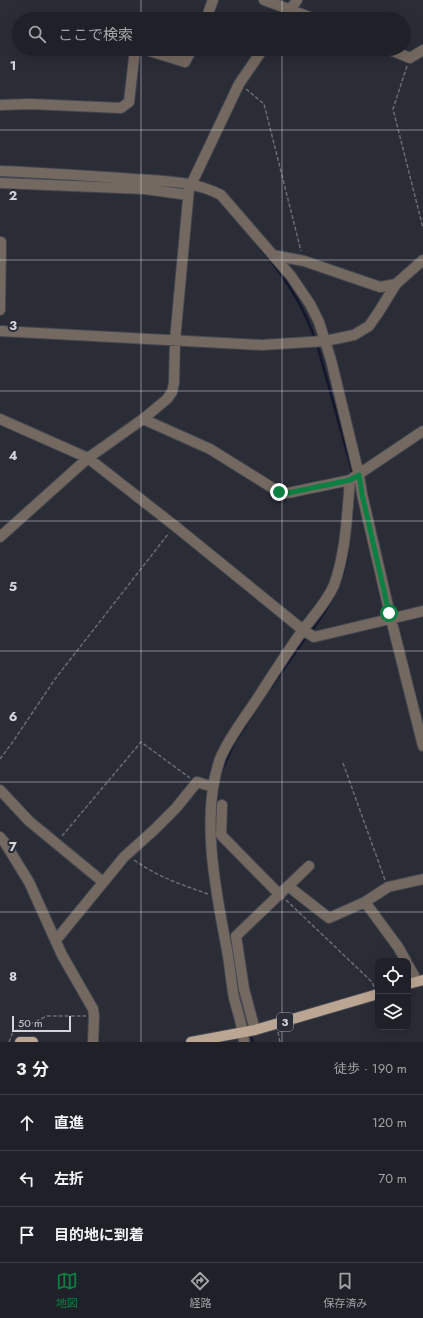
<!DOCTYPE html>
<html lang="ja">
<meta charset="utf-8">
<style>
:root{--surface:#202128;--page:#282930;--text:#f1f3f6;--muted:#a2a3a8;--line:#3d3e45;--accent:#0b8043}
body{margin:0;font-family:Jost,"Noto Sans JP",sans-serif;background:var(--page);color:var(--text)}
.controls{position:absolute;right:12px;bottom:12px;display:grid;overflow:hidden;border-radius:8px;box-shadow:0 4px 16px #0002}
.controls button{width:36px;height:36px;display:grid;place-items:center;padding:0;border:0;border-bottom:1px solid var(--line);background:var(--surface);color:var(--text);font:20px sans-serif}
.scale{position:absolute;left:12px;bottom:10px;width:59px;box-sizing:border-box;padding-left:4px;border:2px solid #d4d6dc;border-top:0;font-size:11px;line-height:14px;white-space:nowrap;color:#d4d6dc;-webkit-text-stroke:3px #2a2c36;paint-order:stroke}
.stop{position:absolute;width:12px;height:12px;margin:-9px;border:3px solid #0b8043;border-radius:50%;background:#fff}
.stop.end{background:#0b8043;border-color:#fff;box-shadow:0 1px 4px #0008}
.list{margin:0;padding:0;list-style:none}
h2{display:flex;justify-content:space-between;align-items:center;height:52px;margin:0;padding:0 16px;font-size:17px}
h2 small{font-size:13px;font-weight:400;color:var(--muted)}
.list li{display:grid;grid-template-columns:26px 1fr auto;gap:12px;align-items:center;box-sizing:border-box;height:56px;padding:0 16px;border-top:1px solid var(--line)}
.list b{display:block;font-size:15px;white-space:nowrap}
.list em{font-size:13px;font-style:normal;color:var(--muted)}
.icon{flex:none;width:22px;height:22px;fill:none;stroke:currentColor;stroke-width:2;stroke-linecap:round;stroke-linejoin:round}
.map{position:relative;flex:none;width:423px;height:1042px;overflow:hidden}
.search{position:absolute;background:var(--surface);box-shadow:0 4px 16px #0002;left:12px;right:12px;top:12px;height:44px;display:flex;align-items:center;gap:10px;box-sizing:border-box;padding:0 14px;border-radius:22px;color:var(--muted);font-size:15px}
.sheet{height:220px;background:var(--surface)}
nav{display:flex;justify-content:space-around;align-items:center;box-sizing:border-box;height:56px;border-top:1px solid var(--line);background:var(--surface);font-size:11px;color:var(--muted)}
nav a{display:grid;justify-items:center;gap:2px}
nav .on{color:var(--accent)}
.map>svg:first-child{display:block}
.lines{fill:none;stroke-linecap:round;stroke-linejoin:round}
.stream{stroke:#13162c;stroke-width:2.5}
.minor-casing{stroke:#454751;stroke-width:12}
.major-casing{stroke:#454751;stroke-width:12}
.path{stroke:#6a6c74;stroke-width:1.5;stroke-dasharray:4 2;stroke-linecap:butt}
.minor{stroke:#746960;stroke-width:10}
.major{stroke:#bba593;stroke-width:10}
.route{stroke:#0b8043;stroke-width:5}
.grid{fill:none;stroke:#d4d6dc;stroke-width:1;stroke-opacity:0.55}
.labels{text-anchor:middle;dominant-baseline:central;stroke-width:4;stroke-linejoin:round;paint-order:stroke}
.shield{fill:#2a2c36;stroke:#a1a3aa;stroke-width:1}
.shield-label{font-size:11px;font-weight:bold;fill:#d4d6dc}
.grid-label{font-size:13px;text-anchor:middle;font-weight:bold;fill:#d4d6dc;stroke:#2a2c36;stroke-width:4;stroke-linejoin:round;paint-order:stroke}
</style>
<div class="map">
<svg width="423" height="1042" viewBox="0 0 423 1042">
<rect width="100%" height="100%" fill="#2a2c36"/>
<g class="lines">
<path class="stream" d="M172 188 183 189
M261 249C284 276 304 305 315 340
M317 344 353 474
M352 517 354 488
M313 629C330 605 344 582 348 551
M271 687 306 637
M222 770 234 743 263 698
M217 806V794
M215 833 216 815
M238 992 246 1021
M251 1036 253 1042"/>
<defs>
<path id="minor" d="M264 0 315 19
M206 19 213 0
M284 19 297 0
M143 49 185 62 192 49
M388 49 410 58 423 50
M0 105 30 104 121 108 129 102 135 49
M0 171C45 173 90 176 134 179 163 181 195 181 221 195L291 276 310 304 319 322 331 360 359 475 362 494 391 619 423 746
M0 183 145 189 188 195
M0 242H1L0 310
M273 255 304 261 380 287 396 284
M0 331 262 345 325 341 354 335 369 326 378 313 396 284 423 260
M0 419 88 458 175 526 303 630 314 637 423 611
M143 419 210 449 279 492 288 493 350 480 423 431
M0 537 88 458 143 419 167 399 172 392 174 383 175 340 189 189 239 84 263 49
M0 790 29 821 103 882
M222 805 221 835 280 895
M0 837 5 843 29 882 62 955 93 1009 94 1016 93 1042
M288 886 329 918 365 902 388 887 423 879
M365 902 398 947 406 961
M56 940 124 857 154 830 176 808 197 782 213 787
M408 965 417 981
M255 1030 244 989 236 936 309 866
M244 1042C243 1027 238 1013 234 998 231 982 230 966 227 950 216 893 200 815 220 759 228 739 243 720 255 702 271 678 286 653 303 630 314 615 327 602 334 585 346 552 347 515 350 480"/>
<path id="major" d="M408 984 423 980
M20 1042H33
M191 1042 255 1030 378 994"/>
</defs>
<use href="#minor" class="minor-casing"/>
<use href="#major" class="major-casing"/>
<path class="path" d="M407 66 393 109 423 228
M246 89 264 104 301 251
M0 759 12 743 55 679 169 533
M343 763 385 880
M62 836 141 742 190 778
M134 860C160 878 180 884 208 894
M286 900 372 982 374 987
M278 1032 280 1042
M9 1042 13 1032 47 1016H86"/>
<use href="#minor" class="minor"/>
<use href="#major" class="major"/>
</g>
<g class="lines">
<path class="route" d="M279 492 288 493 350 480 359 475 362 494 389 613"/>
</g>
<path class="grid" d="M141 0V19M282 0V19M141 49V1042M282 49V1042M0 130H423M0 260H423M0 391H423M0 521H423M0 651H423M0 782H423M0 912H423"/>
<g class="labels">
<rect class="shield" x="277" y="1013" width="16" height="18" rx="3"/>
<g class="shield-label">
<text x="285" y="1022">3</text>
</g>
</g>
<g class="grid-label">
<text x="13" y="70">1</text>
<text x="13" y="200">2</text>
<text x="13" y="330">3</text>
<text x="13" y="460">4</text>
<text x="13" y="591">5</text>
<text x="13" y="721">6</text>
<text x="13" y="851">7</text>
<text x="13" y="981">8</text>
</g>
</svg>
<div class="controls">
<button><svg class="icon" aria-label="locate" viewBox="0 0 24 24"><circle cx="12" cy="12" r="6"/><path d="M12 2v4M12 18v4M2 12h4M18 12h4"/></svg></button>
<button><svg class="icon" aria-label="layers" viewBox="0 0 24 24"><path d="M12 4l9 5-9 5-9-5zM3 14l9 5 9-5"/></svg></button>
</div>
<div class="scale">50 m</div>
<div class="stop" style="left:389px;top:613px"></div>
<div class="stop end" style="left:279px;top:492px"></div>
<div class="search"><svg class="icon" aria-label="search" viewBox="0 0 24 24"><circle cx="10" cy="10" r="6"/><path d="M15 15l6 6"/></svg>ここで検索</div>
</div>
<section class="sheet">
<h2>3 分<small>徒歩 · 190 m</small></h2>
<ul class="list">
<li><svg class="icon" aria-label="ahead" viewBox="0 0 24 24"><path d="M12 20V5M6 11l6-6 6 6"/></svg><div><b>直進</b></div><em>120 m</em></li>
<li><svg class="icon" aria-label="left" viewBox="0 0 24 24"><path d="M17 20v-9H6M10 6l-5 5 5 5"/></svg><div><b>左折</b></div><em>70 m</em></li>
<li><svg class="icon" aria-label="arrive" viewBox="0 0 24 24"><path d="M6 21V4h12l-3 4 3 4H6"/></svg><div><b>目的地に到着</b></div></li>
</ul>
</section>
<nav>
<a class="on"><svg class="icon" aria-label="map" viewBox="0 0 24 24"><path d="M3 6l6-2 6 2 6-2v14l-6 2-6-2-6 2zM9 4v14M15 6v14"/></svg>地図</a>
<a><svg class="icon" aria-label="directions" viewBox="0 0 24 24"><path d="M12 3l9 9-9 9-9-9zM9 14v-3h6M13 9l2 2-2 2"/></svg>経路</a>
<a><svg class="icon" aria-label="saved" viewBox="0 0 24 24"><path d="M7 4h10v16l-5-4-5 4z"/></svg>保存済み</a>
</nav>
